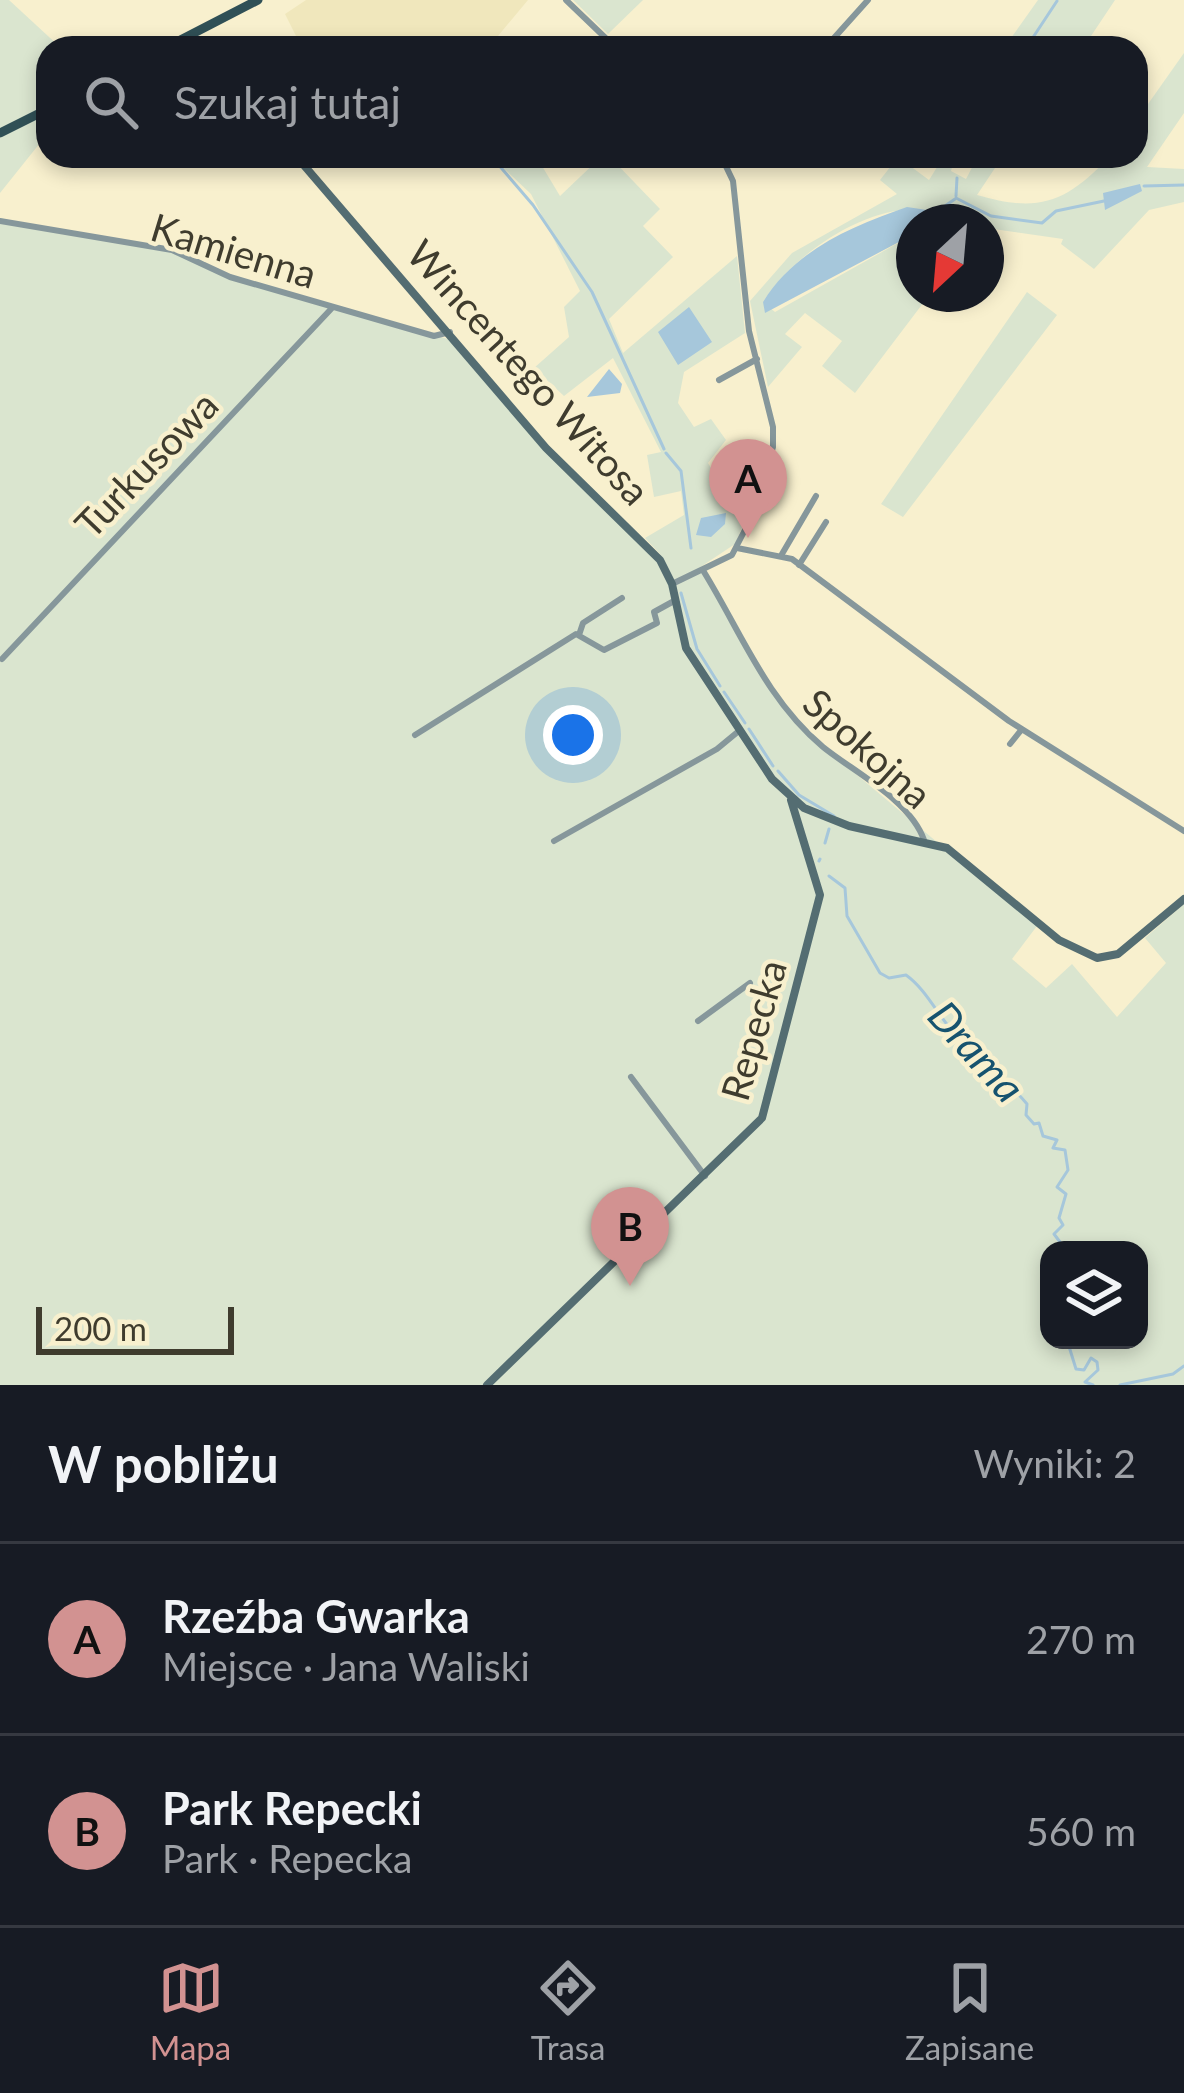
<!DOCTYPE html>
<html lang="pl">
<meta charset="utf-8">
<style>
:root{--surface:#171b24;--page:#20242c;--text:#f1f3f6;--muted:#9ea1a6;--line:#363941;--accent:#d29291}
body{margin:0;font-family:Lato,sans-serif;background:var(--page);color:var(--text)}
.controls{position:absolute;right:36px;bottom:36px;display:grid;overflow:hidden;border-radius:24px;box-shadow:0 6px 18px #0003}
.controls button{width:108px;height:108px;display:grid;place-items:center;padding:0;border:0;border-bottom:3px solid var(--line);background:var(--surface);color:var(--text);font:60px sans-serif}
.compass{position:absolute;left:896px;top:204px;width:108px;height:108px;border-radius:50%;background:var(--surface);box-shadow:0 6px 18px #0003;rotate:206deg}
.scale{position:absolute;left:36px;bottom:30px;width:198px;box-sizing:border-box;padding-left:12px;border:6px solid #3f3c2e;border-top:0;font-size:33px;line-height:42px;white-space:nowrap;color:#3f3c2e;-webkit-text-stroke:9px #f8f0ce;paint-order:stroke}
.you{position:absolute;left:573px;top:735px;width:42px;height:42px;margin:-30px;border:9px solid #fff;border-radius:50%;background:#1a73e8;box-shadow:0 0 0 18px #1a73e833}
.badge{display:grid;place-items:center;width:78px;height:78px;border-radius:50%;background:var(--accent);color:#111;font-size:39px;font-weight:700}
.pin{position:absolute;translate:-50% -99px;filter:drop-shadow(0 3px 6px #0008)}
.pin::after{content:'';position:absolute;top:63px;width:42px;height:36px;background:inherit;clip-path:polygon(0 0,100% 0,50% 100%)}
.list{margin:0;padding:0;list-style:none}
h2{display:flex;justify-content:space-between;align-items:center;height:156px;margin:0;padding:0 48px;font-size:51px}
h2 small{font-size:39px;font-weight:400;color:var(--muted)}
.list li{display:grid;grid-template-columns:78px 1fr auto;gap:36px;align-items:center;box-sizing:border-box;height:192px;padding:0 48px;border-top:3px solid var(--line)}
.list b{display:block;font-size:45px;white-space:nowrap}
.list p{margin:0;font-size:39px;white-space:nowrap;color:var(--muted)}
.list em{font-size:39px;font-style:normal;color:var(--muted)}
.icon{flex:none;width:66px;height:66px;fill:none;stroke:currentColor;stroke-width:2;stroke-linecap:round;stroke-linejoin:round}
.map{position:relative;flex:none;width:1184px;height:1385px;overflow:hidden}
.search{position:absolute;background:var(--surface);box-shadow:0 6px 18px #0003;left:36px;right:36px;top:36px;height:132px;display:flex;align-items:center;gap:30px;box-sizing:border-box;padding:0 42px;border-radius:36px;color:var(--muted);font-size:45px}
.sheet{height:540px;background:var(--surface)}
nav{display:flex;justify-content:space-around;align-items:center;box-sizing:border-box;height:168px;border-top:3px solid var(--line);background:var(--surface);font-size:33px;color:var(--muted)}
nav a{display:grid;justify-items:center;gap:6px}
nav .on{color:var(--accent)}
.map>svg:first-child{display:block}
.built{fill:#f0e7bc}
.green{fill:#dae5cf;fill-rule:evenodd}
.water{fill:#a6c7db}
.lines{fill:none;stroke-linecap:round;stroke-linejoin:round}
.stream{stroke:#a6c7db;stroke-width:3}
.street{stroke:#86979b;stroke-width:6}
.secondary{stroke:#546d72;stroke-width:8}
.primary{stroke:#305056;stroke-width:9}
.labels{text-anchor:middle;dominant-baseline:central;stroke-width:9;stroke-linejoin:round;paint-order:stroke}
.street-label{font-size:39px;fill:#3f3c2e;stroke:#f8f0ce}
.water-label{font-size:42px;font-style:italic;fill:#16536f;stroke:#f8f0ce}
</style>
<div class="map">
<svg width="1184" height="1385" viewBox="0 0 1184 1385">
<rect width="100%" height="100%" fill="#f8f0ce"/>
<path class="built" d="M306 0H528L488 48H370L365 38 352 48H302L285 14Z"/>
<path class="green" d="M0 0H9L61 48H48V133L0 193Z
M573 0H643L608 34Z
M1038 0H1115L1083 48H1004Z
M1184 53V113L1147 167 1184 169V202L1149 210 1094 269 1061 244 1063 239 986 228V222H937L927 210C869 202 793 254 763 302L775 312 914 234V294H930L855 393 822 366 842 341 805 313 785 334 802 347 768 387 750 301 792 253 897 194 880 180 898 157 929 180 944 156H955L951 171 966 179 978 156H1003L977 195C1039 213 1066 203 1110 156H1136V121Z
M491 156H536L560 196 602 156H609L660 209 643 226 673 257 609 319 623 353 737 256 745 333 684 372 678 403 694 427 711 419 726 440 708 463 731 502 749 511 735 544 699 568 778 699 813 738 1037 926 1012 959 1046 988 1072 964 1117 1017 1166 963 1145 938 1184 904V1385H0V218L61 234 166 247 235 277 451 340 564 471 648 551 661 555 645 538 684 515 681 491 654 497 647 455 661 452 613 358 564 396 534 368 569 337 564 307 580 291 531 194ZM1049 1250H1139V1340H1049Z
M1027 292 1057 315 903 517 881 504Z"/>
<path class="water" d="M1140 184 1142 191 1105 210 1103 193Z
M907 207 927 210 937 221 914 222V234L765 313 763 302C795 250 852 226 907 207Z
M689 307 712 342 678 365 658 332Z
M609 369 622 384 620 393 587 397Z
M726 513 725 524 711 537 696 535 701 518Z"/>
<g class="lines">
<path class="stream" d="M1026 48 1057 1
M491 156 533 205 592 292 664 449
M1144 186 1184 185
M956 196 957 178
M956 198 991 216 1042 223 1056 211 1104 201
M932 215 955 199
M666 453 681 471 691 548
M681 593 697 649 720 686
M724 692 745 723
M749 729 773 766
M778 771 799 795 834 816
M825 843 829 829
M819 861 820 859
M829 876 845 888 847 916 880 973 889 978 906 975C928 991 938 1017 957 1036 980 1059 1005 1078 1027 1104L1026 1115 1034 1124 1039 1123 1043 1136 1057 1140 1053 1148 1065 1150 1068 1170 1057 1187 1066 1194 1059 1218 1063 1225 1054 1234 1063 1246 1059 1250
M1067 1340 1076 1369 1084 1370 1091 1358 1097 1362 1098 1370 1085 1382 1093 1385
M1120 1385 1173 1374 1184 1366"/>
<path class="street" d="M566 0 616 48
M825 48 868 0
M0 221 172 250 230 277 434 336 450 332
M719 380 757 359
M737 548 792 559 1009 721 1184 831
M782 554 816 496
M799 565 826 522
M704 572C742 634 766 699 823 747 854 772 910 800 924 840
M672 584 732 555 749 522 773 447V427L749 331 733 181 721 156
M579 635 583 623 622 598
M2 659 332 308
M415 735 576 634 604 650 657 623 654 612 674 601
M1010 744 1022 729
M554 841 717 749 740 730
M698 1021 750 983
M631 1077 705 1176"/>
<path class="secondary" d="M296 156 546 448 660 560 672 584 686 648 772 779 804 808 849 826 947 848 1059 940 1097 958 1118 954 1184 899
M487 1385 762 1118 820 895 791 800"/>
<path class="primary" d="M165 48 258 0
M0 133 48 109"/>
</g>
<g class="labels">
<g class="street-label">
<text transform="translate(234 250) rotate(17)">Kamienna</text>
<text transform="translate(529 372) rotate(48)">Wincentego Witosa</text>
<text transform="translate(146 464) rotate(-46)">Turkusowa</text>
<text transform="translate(868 748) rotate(42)">Spokojna</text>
<text transform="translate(753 1030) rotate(-74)">Repecka</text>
</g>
<g class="water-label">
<text transform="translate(977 1051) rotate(48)">Drama</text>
</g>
</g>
</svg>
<div class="controls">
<button><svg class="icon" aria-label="layers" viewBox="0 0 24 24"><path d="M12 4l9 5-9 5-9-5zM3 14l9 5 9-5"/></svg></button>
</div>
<svg class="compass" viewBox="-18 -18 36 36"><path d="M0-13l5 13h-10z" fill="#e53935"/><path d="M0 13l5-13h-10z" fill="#9ea1a6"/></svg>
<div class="scale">200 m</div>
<div class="you"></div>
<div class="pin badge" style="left:748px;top:538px">A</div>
<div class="pin badge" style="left:630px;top:1286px">B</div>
<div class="search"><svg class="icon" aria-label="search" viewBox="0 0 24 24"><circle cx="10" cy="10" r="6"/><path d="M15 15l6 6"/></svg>Szukaj tutaj</div>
</div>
<section class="sheet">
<h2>W pobliżu<small>Wyniki: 2</small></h2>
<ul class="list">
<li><span class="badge">A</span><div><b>Rzeźba Gwarka</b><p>Miejsce · Jana Waliski</p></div><em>270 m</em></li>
<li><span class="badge">B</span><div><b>Park Repecki</b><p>Park · Repecka</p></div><em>560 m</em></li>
</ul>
</section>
<nav>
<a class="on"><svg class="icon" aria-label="map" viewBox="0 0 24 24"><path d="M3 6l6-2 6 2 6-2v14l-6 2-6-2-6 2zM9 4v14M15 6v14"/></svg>Mapa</a>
<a><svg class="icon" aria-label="directions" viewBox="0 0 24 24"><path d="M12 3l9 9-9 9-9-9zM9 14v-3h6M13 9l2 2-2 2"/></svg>Trasa</a>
<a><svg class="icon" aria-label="saved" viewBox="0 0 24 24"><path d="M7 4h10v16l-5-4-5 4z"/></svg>Zapisane</a>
</nav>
